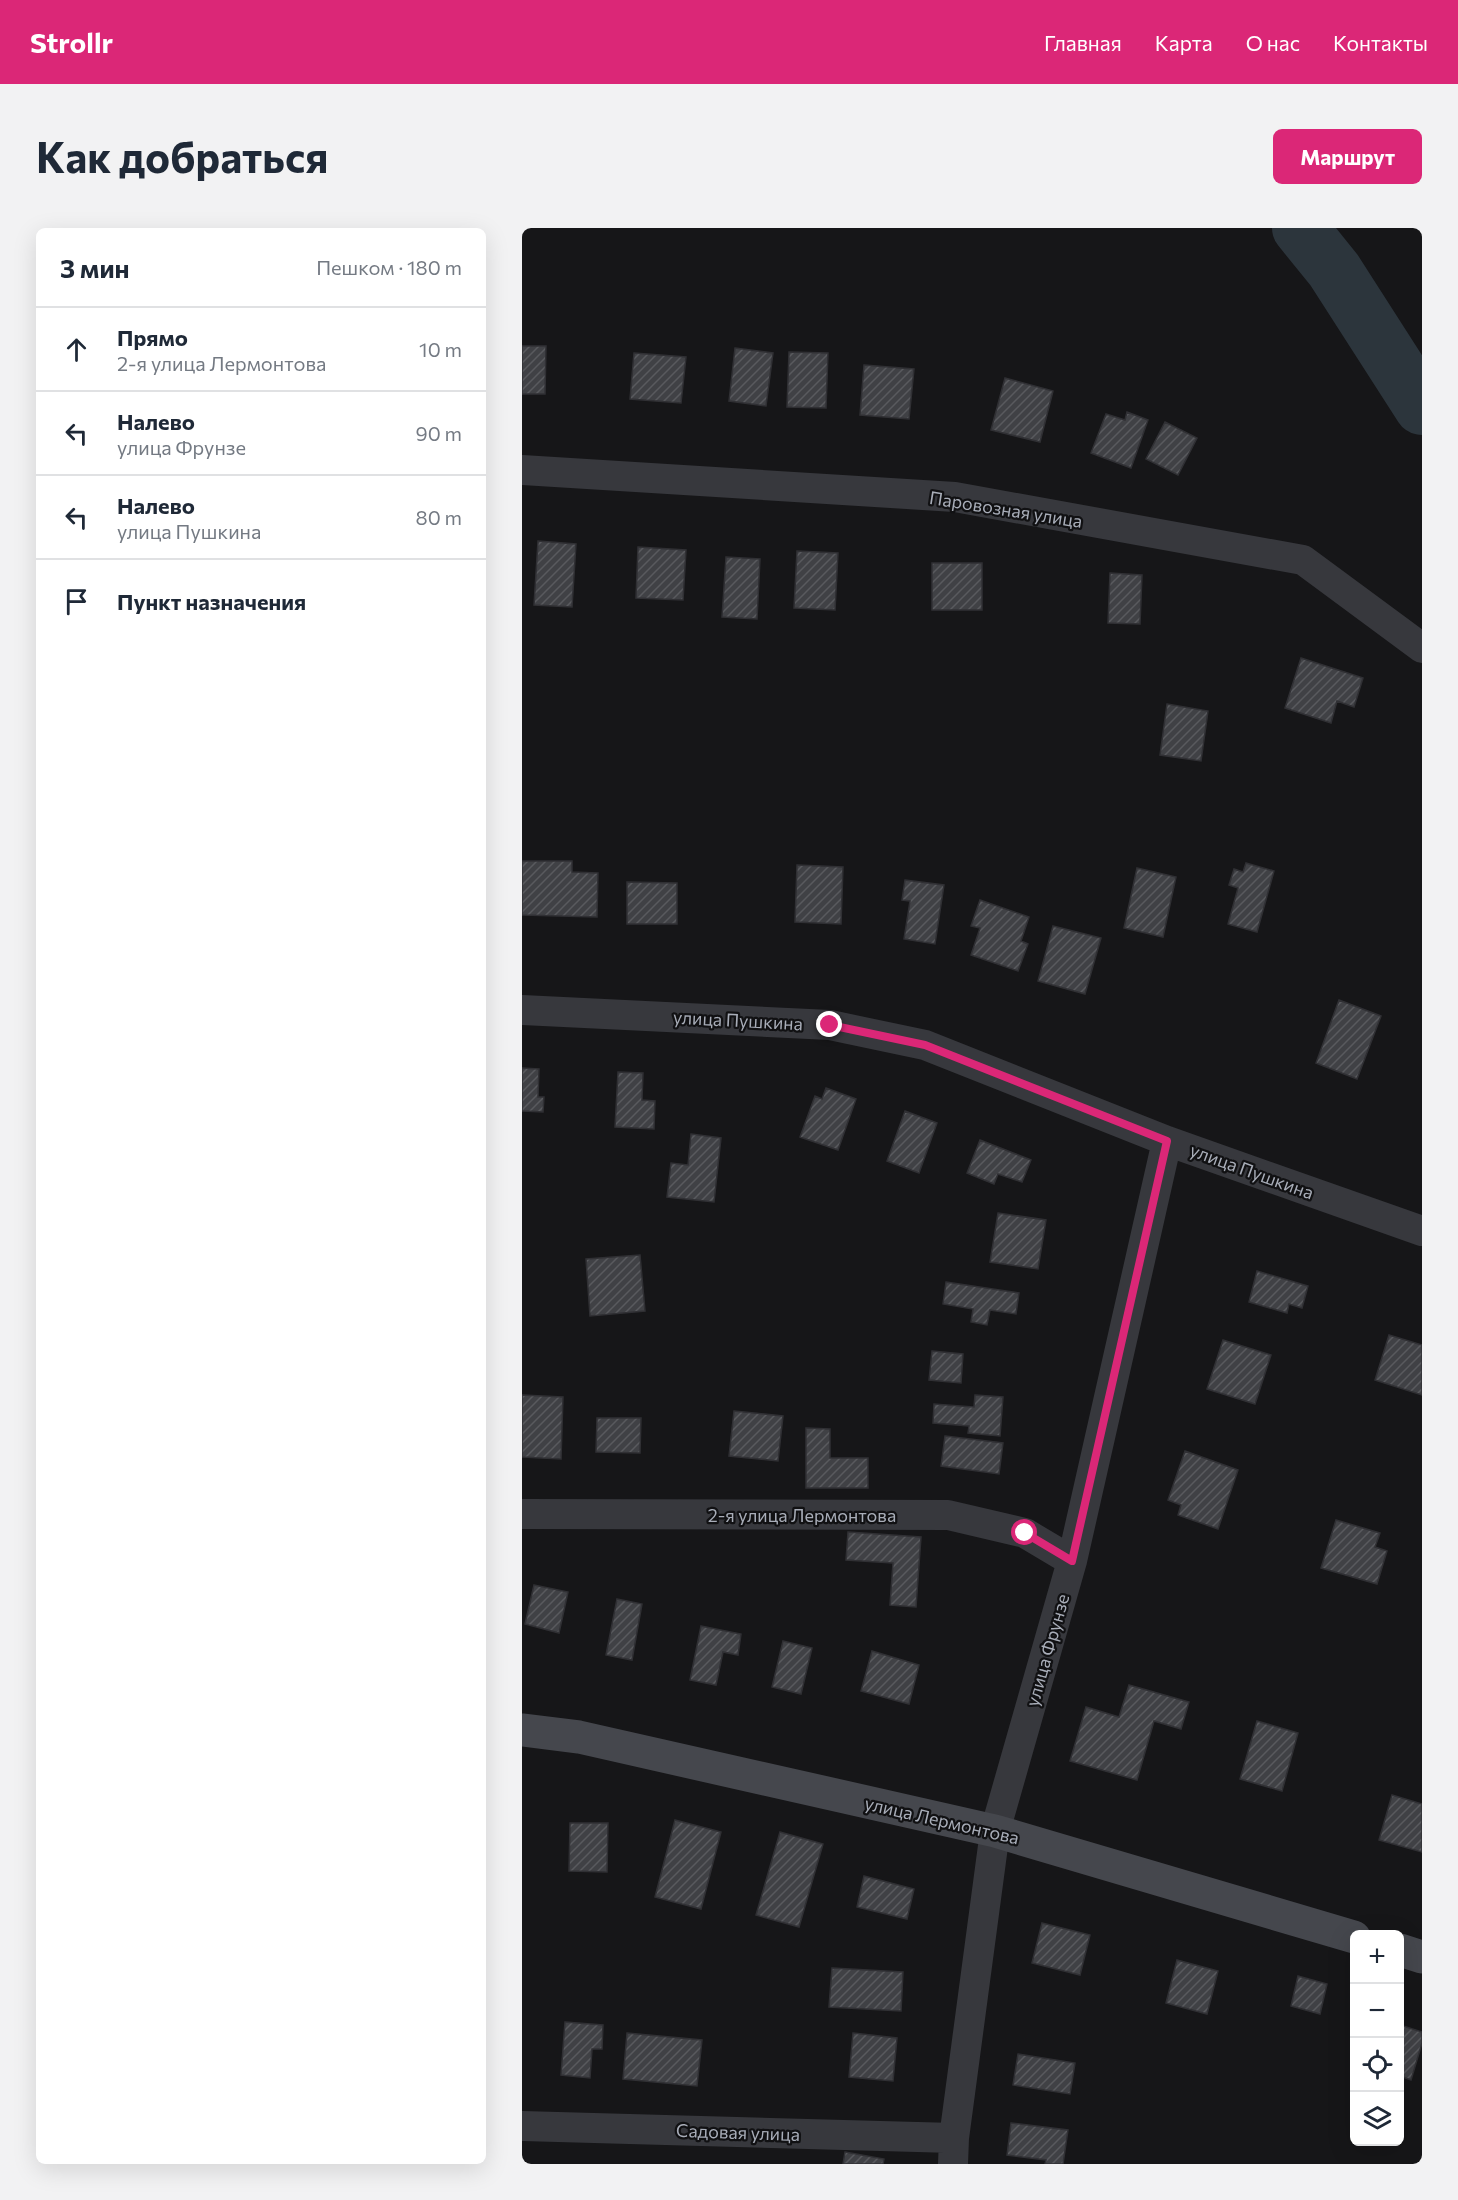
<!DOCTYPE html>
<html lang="ru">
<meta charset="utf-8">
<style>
:root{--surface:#fff;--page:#f2f2f3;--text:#1f2937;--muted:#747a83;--line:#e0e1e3;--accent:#db2777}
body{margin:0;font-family:Commissioner,sans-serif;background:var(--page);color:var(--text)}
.controls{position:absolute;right:18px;bottom:18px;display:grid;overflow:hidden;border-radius:9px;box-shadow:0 6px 24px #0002}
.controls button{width:54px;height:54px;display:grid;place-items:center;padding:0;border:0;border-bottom:2px solid var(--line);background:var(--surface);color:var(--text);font:30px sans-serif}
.stop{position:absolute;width:18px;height:18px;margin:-14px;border:4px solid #db2777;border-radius:50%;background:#fff}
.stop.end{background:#db2777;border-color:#fff;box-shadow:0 2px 6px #0008}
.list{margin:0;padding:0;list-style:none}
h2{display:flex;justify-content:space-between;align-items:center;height:78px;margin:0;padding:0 24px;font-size:26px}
h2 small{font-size:20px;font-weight:400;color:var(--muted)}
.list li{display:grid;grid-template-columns:39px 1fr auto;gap:18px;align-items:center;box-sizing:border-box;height:84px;padding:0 24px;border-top:2px solid var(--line)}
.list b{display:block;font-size:22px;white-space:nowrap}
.list p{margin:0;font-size:20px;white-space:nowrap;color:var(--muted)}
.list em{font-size:20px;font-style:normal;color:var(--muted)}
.icon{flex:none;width:33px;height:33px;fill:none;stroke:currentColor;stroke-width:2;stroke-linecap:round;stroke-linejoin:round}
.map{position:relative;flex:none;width:900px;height:1936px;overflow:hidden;border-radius:9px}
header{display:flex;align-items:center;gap:36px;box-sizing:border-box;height:84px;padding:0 30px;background:var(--accent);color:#fff}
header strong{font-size:28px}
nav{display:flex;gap:33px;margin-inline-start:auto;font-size:21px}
.intro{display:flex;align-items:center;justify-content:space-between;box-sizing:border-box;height:144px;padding:0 36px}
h1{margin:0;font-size:42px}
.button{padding:15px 27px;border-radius:9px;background:var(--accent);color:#fff;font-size:21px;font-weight:700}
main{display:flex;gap:36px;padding:0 36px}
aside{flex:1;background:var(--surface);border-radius:9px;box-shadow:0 6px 24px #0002}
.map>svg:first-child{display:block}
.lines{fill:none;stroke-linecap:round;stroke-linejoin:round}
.river{stroke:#2c353c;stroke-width:56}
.building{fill:url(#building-hatch);stroke:#303034;stroke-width:1.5}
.street{stroke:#37383d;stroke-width:30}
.secondary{stroke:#45474d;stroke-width:33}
.route{stroke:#db2777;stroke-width:8}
.labels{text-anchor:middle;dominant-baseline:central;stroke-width:4.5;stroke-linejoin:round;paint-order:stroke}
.street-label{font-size:18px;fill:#a8adb8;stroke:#111113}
</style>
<header>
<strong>Strollr</strong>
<nav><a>Главная</a><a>Карта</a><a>О нас</a><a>Контакты</a></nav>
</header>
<div class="intro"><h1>Как добраться</h1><a class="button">Маршрут</a></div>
<main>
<aside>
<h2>3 мин<small>Пешком · 180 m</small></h2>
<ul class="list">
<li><svg class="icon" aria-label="ahead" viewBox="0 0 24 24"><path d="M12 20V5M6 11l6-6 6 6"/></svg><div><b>Прямо</b><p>2-я улица Лермонтова</p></div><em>10 m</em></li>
<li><svg class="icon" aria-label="left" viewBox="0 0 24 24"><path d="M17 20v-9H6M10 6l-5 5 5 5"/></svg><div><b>Налево</b><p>улица Фрунзе</p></div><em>90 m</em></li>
<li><svg class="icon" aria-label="left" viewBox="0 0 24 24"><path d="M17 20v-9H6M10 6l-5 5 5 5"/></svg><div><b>Налево</b><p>улица Пушкина</p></div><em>80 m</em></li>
<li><svg class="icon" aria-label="arrive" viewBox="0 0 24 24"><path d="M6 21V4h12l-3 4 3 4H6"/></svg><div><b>Пункт назначения</b></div></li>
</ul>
</aside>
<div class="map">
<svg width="900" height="1936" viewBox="0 0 900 1936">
<defs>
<pattern id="building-hatch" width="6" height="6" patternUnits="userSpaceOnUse" patternTransform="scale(1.5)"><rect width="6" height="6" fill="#404145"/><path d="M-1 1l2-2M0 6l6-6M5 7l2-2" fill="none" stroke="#595a5e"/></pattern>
</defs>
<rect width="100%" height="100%" fill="#161618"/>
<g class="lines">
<path class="river" d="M778 0 812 42 900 179"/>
</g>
<path class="building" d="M0 118H24L23 166H0Z
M213 120 251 125 244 178 207 173Z
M267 124 306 125 304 180 265 179Z
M112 125 164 129 159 175 108 171Z
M342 137 392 141 387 191 338 187Z
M483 150 531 163 518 214 469 202Z
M605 184 626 192 609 240 569 225 584 186 603 192Z
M643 194 675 210 656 247 624 231Z
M16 313 54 316 50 379 12 377Z
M116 319 164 322 161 372 114 370Z
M275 323 316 325 313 382 272 380Z
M204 329 238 331 235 391 200 389Z
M410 335H460V382H410Z
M588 345 620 347 618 396 586 395Z
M779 430 841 450 832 479 815 473 809 495 763 480Z
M645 476 686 483 679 533 638 527Z
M0 633H50V644L76 645 75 689 0 687Z
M724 635 752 643 735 704 706 696 716 660 707 657 712 641 721 644Z
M275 637 321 639 319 696 273 694Z
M615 640 654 649 641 709 602 700Z
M383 652 422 657 413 716 382 711 388 673 380 672Z
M105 654 155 655V696H105Z
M458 672 507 689 499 713 506 716 496 743 449 727 458 700 449 698Z
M531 698 579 710 563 766 516 753Z
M817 772 859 788 835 851 794 835Z
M0 840 17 841 16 869H22L21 884 0 883Z
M96 844 121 845 120 872 133 873 132 901 93 899Z
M304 860 334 871 316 922 278 909 293 868 300 871Z
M383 883 415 895 397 945 365 933Z
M169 906 199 910 192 974 145 969 149 935 166 937Z
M458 912 509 932 500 954 476 946 472 956 445 945Z
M476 985 524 992 516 1041 468 1034Z
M118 1027 123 1083 68 1088 64 1031Z
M735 1043 786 1058 780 1080 767 1076 765 1085 727 1074Z
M424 1054 497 1065 494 1086 468 1082 465 1097 449 1094 451 1081 421 1076Z
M867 1107 900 1117V1167L853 1152Z
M701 1112 749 1127 733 1176 685 1161Z
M410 1123 441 1126 439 1155 407 1152Z
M0 1167 41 1169 39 1231 0 1229Z
M453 1167 481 1169 478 1208 446 1205 447 1198 411 1195 412 1176 452 1179Z
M212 1183 261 1188 256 1233 207 1228Z
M75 1190H119L118 1225 74 1224Z
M284 1200 308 1201V1230H346V1260H284Z
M423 1208 481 1215 477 1246 419 1238Z
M663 1223 716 1242 696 1301 656 1287 659 1277 646 1272Z
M814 1292 858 1305 853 1319 865 1323 855 1356 799 1340Z
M326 1304 399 1309 394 1379 368 1377 371 1335 324 1332Z
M12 1357 46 1364 37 1405 3 1396Z
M95 1371 120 1376 110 1432 84 1427Z
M179 1398 219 1406 216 1427 201 1424 194 1457 168 1452Z
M261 1413 290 1420 279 1466 250 1459Z
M350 1423 397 1437 387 1476 339 1463Z
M607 1457 667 1474 659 1501 632 1493 615 1552 548 1533 564 1479 597 1489Z
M735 1493 776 1505 760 1563 718 1551Z
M870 1567 900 1576V1624L857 1612Z
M153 1592 199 1604 179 1681 133 1669Z
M48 1595H86L85 1644 47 1643Z
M258 1604 301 1616 277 1699 234 1687Z
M342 1648 392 1661 385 1691 335 1679Z
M520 1695 568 1707 558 1747 510 1735Z
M655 1732 696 1743 685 1786 644 1775Z
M310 1740 381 1744 379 1783 307 1779Z
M776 1748 805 1756 798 1786 769 1778Z
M43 1794 81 1797 80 1821H70L68 1850 39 1847Z
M878 1797 900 1804V1815L889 1852 878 1848Z
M105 1805 180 1812 175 1858 101 1851Z
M331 1805 375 1810 371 1853 327 1849Z
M496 1826 553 1835 548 1866 491 1857Z
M489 1895 546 1902 541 1936H523L524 1932 485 1927Z
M323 1924 362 1931 361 1936H321Z"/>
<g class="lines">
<path class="street" d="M0 242 433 269 781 332 900 420
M0 782 308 797 403 817 645 913 900 1003
M0 1286 426 1287 503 1305 550 1333
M0 1898 432 1910
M431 1936 432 1910 473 1603 550 1333 645 913"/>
<path class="secondary" d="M0 1502 57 1509 473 1603 832 1709
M878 1722 900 1729"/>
</g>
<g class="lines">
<path class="route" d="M308 797 403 817 645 913 550 1333 503 1305"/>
</g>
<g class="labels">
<g class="street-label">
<text transform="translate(484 281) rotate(9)">Паровозная улица</text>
<text transform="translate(216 792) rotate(3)">улица Пушкина</text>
<text transform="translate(730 943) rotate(20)">улица Пушкина</text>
<text x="280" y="1287">2-я улица Лермонтова</text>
<text transform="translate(525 1422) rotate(-74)">улица Фрунзе</text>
<text transform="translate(420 1592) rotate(13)">улица Лермонтова</text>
<text transform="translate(216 1904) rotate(2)">Садовая улица</text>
</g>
</g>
</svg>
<div class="controls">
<button>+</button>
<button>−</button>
<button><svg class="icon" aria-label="locate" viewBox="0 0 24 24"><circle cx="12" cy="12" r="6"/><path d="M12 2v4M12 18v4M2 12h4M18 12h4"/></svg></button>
<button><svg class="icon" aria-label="layers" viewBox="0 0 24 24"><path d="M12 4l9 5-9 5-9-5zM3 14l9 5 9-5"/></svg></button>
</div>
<div class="stop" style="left:503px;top:1305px"></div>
<div class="stop end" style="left:308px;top:797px"></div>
</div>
</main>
